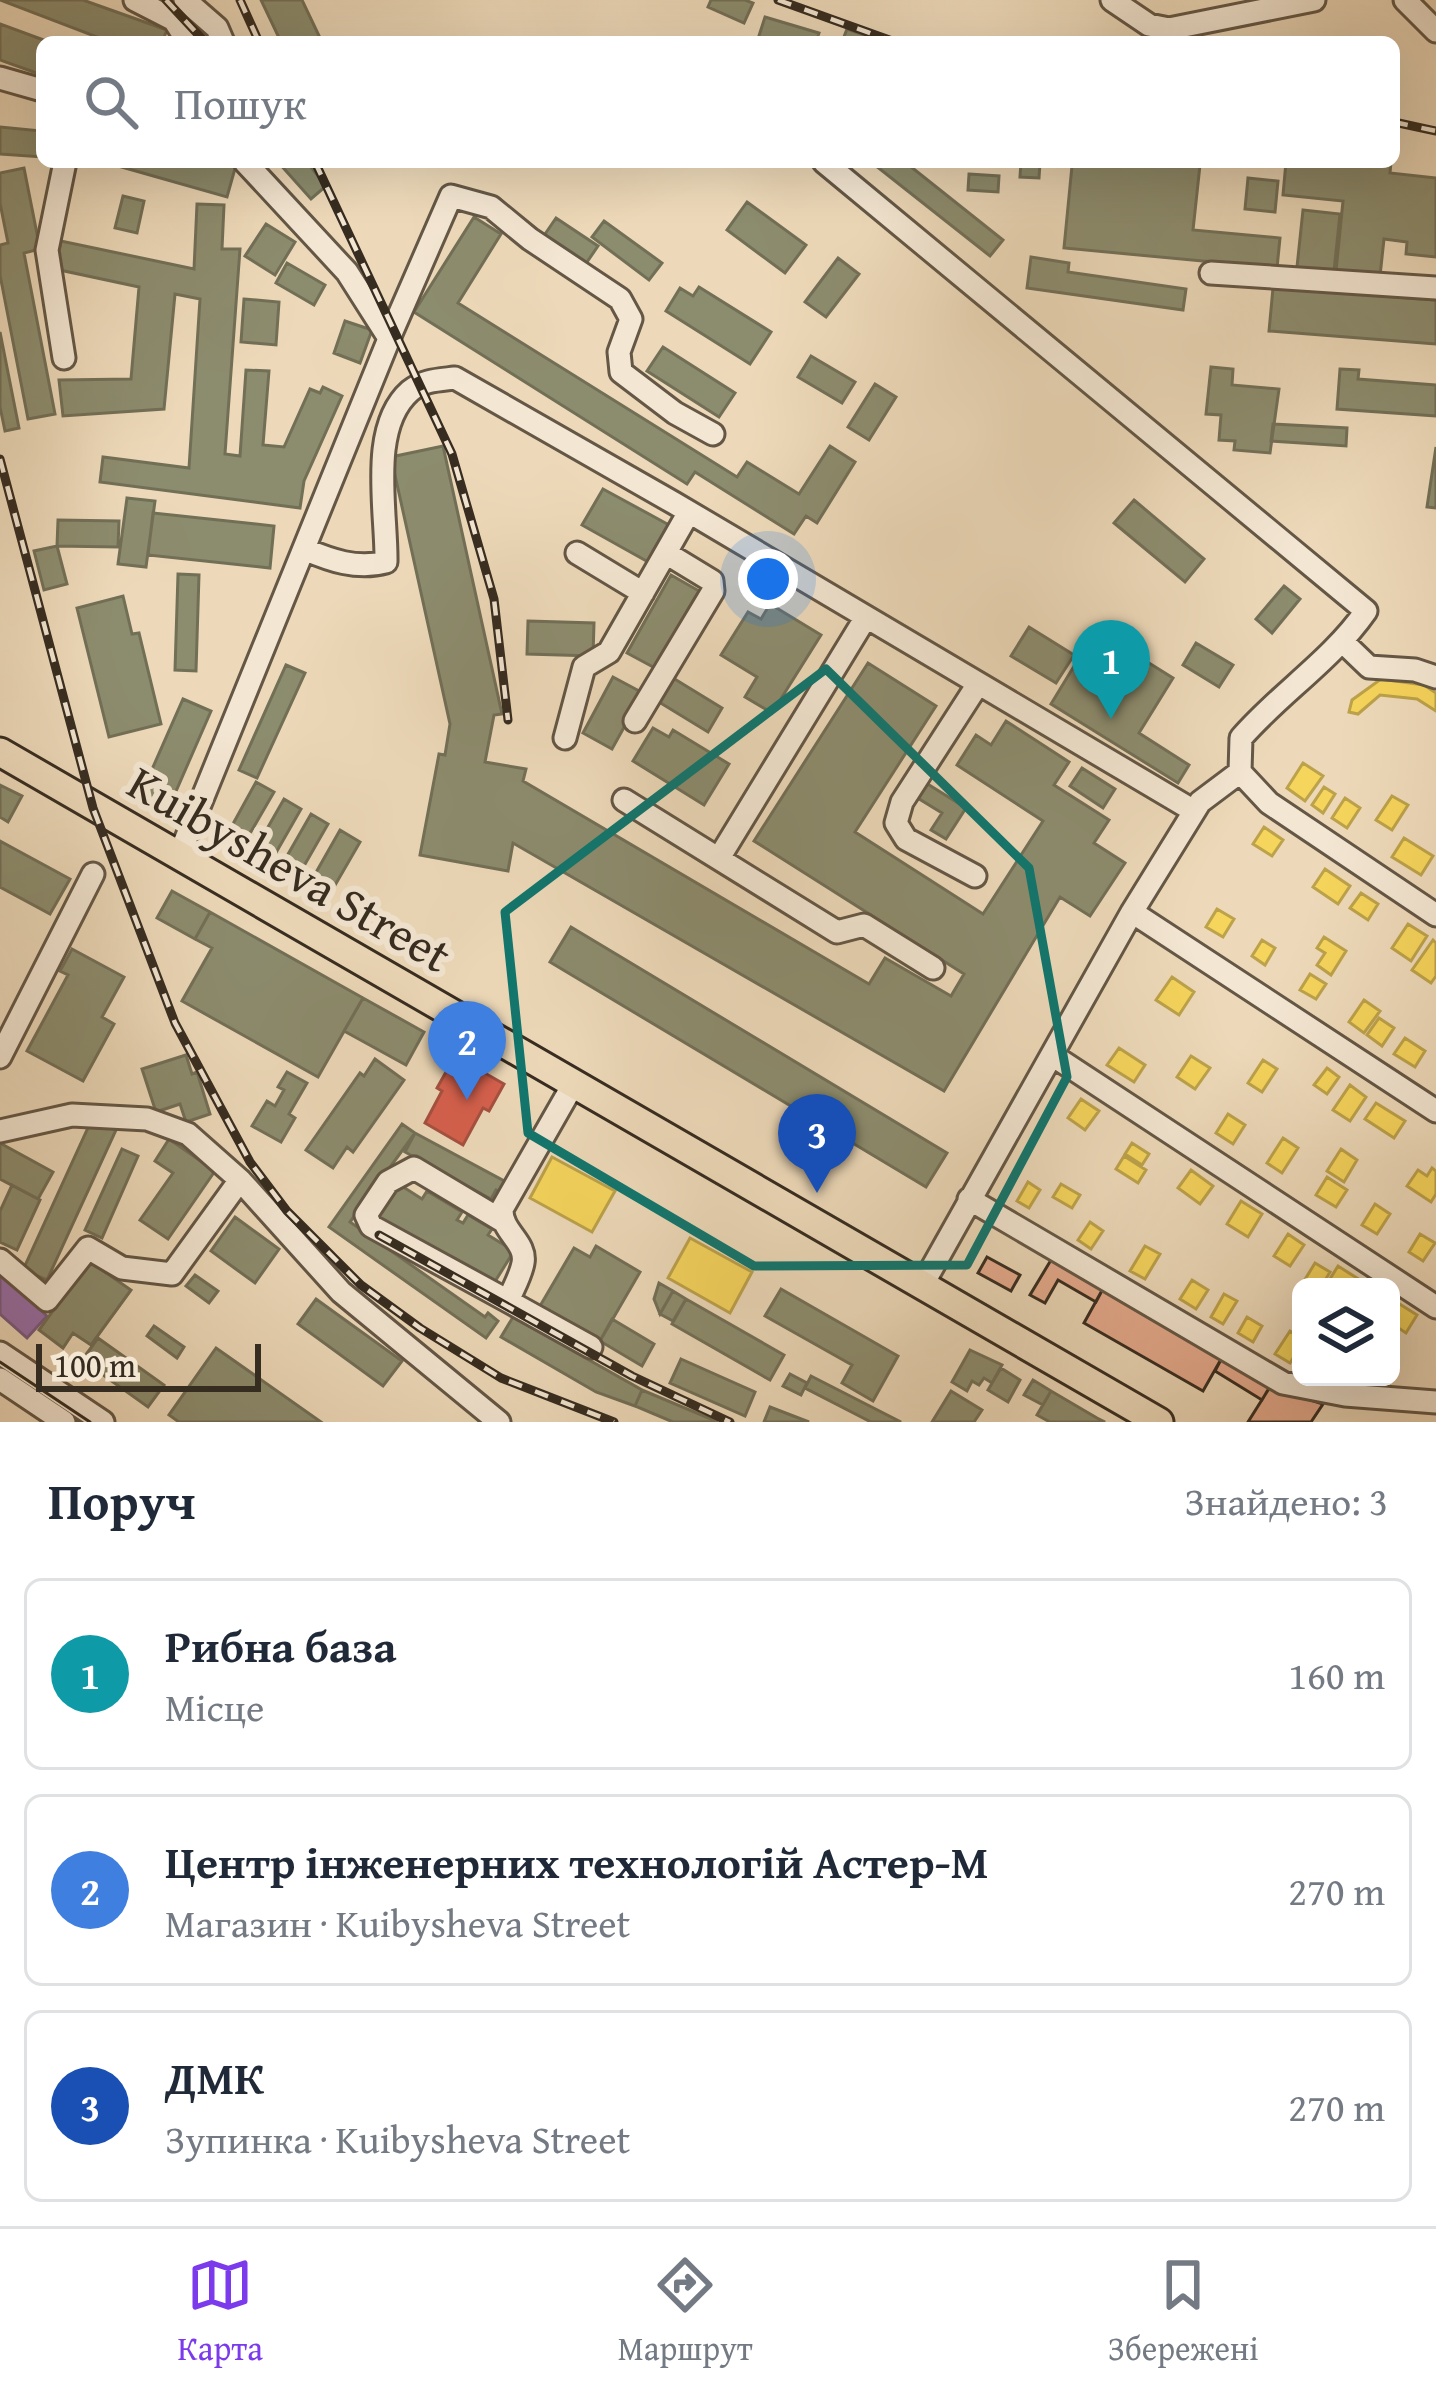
<!DOCTYPE html>
<html lang="uk">
<meta charset="utf-8">
<style>
:root{--surface:#fff;--page:#f2f2f3;--text:#1f2937;--muted:#747a83;--line:#e0e1e3;--accent:#7c3aed}
body{margin:0;font-family:"Gentium Book Plus",serif;background:var(--page);color:var(--text)}
.controls{position:absolute;right:36px;bottom:36px;display:grid;overflow:hidden;border-radius:18px;box-shadow:0 12px 48px #0002}
.controls button{width:108px;height:108px;display:grid;place-items:center;padding:0;border:0;border-bottom:3px solid var(--line);background:var(--surface);color:var(--text);font:60px sans-serif}
.scale{position:absolute;left:36px;bottom:30px;width:225px;box-sizing:border-box;padding-left:12px;border:6px solid #362c20;border-top:0;font-size:33px;line-height:42px;white-space:nowrap;color:#362c20;-webkit-text-stroke:9px #f3e6d2;paint-order:stroke}
.you{position:absolute;left:768px;top:579px;width:42px;height:42px;margin:-30px;border:9px solid #fff;border-radius:50%;background:#1a73e8;box-shadow:0 0 0 18px #1a73e833}
.badge{display:grid;place-items:center;width:78px;height:78px;border-radius:50%;background:var(--accent);color:#fff;font-size:39px;font-weight:700}
.pin{position:absolute;translate:-50% -99px;filter:drop-shadow(0 3px 6px #0008)}
.pin::after{content:'';position:absolute;top:63px;width:42px;height:36px;background:inherit;clip-path:polygon(0 0,100% 0,50% 100%)}
.list{margin:0;padding:0;list-style:none}
h2{display:flex;justify-content:space-between;align-items:center;height:156px;margin:0;padding:0 48px;font-size:51px}
h2 small{font-size:39px;font-weight:400;color:var(--muted)}
.list li{display:grid;grid-template-columns:78px 1fr auto;gap:36px;align-items:center;box-sizing:border-box;height:192px;margin:0 24px 24px;padding:0 24px;border:3px solid var(--line);border-radius:18px}
.list b{display:block;font-size:45px;white-space:nowrap}
.list p{margin:0;font-size:39px;white-space:nowrap;color:var(--muted)}
.list em{font-size:39px;font-style:normal;color:var(--muted)}
.icon{flex:none;width:66px;height:66px;fill:none;stroke:currentColor;stroke-width:2;stroke-linecap:round;stroke-linejoin:round}
.map{position:relative;flex:none;width:1436px;height:1422px;overflow:hidden}
.search{position:absolute;background:var(--surface);box-shadow:0 12px 48px #0002;left:36px;right:36px;top:36px;height:132px;display:flex;align-items:center;gap:30px;box-sizing:border-box;padding:0 42px;border-radius:18px;color:var(--muted);font-size:45px}
.sheet{height:804px;background:var(--surface)}
nav{display:flex;justify-content:space-around;align-items:center;box-sizing:border-box;height:168px;border-top:3px solid var(--line);background:var(--surface);font-size:33px;color:var(--muted)}
nav a{display:grid;justify-items:center;gap:6px}
nav .on{color:var(--accent)}
.map>svg:first-child{display:block}
.homes{fill:#f6d55c;stroke:#bca24a;stroke-width:3}
.shops{fill:#d6604d;stroke:#a65040;stroke-width:3}
.offices{fill:#9970ab;stroke:#7b5c81;stroke-width:3}
.industry{fill:#8c8c6e;stroke:#726f57;stroke-width:3}
.building{fill:#e6ab8e;stroke:#362c20;stroke-width:3}
.lines{fill:none;stroke-linecap:round;stroke-linejoin:round}
.minor-casing{stroke:#645746;stroke-width:27}
.major-casing{stroke:#362c20;stroke-width:33}
.minor{stroke:#f3e6d2;stroke-width:21}
.major{stroke:#edd9b9;stroke-width:27}
.tram{stroke:#362c20;stroke-width:3}
.rail-casing{stroke:#362c20;stroke-width:9}
.rail{stroke:#f3e6d2;stroke-width:4.5;stroke-dasharray:14;stroke-linecap:butt}
.marked{fill:none;stroke:#0f766e;stroke-width:9;stroke-linejoin:round}
.labels{text-anchor:middle;dominant-baseline:central;stroke-width:12;stroke-linejoin:round;paint-order:stroke}
.street-label{font-size:48px;fill:#362c20;stroke:#f3e6d2}
</style>
<div class="map">
<svg width="1436" height="1422" viewBox="0 0 1436 1422">
<rect width="100%" height="100%" fill="#edd9b9"/>
<filter id="stains"><feTurbulence type="fractalNoise" baseFrequency=".00167" numOctaves="4"/><feColorMatrix values="0 0 0 0 .2 0 0 0 0 .09 0 0 0 0 .02 0 0 0 .5 -.17"/></filter>
<radialGradient id="worn" r=".72"><stop offset=".6" stop-color="#630" stop-opacity="0"/><stop offset="1" stop-color="#630" stop-opacity=".3"/></radialGradient>
<path class="homes" d="M1381 679 1424 685 1436 693V711L1417 699 1380 695 1358 714 1349 712 1352 700Z
M1303 763 1323 776 1305 801 1287 788Z
M1324 787 1335 794 1323 813 1312 805Z
M1392 796 1408 805 1392 830 1376 820Z
M1345 798 1360 808 1347 828 1332 818Z
M1264 827 1283 840 1272 856 1253 844Z
M1404 838 1433 856 1421 875 1392 857Z
M1325 869 1350 886 1338 904 1313 887Z
M1361 893 1378 904 1368 920 1350 908Z
M1217 909 1234 919 1223 937 1206 927Z
M1408 924 1427 936 1411 961 1392 948Z
M1324 937 1346 951 1331 975 1317 965 1325 953 1317 948Z
M1262 940 1275 948 1265 965 1252 956Z
M1433 940 1436 943V976L1431 983 1412 970Z
M1310 974 1326 984 1316 999 1300 990Z
M1172 977 1194 992 1179 1015 1156 1000Z
M1364 1000 1380 1011 1364 1033 1349 1022Z
M1379 1018 1394 1028 1382 1046 1367 1035Z
M1405 1038 1425 1051 1415 1067 1394 1054Z
M1119 1048 1145 1065 1134 1082 1107 1065Z
M1191 1056 1210 1068 1195 1089 1177 1077Z
M1263 1060 1277 1069 1262 1092 1248 1083Z
M1327 1068 1339 1077 1327 1094 1314 1085Z
M1350 1085 1366 1097 1350 1121 1333 1110Z
M1081 1099 1099 1111 1085 1130 1068 1118Z
M1376 1103 1405 1121 1394 1138 1365 1119Z
M1228 1114 1245 1125 1233 1144 1216 1133Z
M1283 1138 1298 1148 1282 1173 1267 1163Z
M1132 1143 1149 1154 1142 1165 1125 1154Z
M1341 1149 1357 1160 1344 1182 1327 1171Z
M1124 1156 1146 1170 1138 1183 1116 1169Z
M552 1157 615 1191 592 1232 530 1198Z
M1432 1168 1436 1171V1194L1431 1202 1407 1186 1418 1170 1427 1176Z
M1191 1170 1213 1186 1200 1204 1178 1188Z
M1327 1177 1347 1190 1336 1207 1316 1195Z
M1028 1182 1040 1190 1029 1208 1017 1201Z
M1061 1184 1080 1195 1072 1208 1053 1197Z
M1241 1201 1262 1214 1248 1237 1227 1224Z
M1375 1204 1390 1214 1377 1234 1362 1225Z
M1090 1222 1103 1231 1091 1249 1078 1240Z
M1288 1234 1304 1245 1290 1266 1274 1256Z
M1420 1234 1435 1243 1423 1261 1409 1252Z
M690 1238 752 1272 730 1313 668 1278Z
M1145 1246 1160 1254 1145 1279 1130 1271Z
M1315 1263 1330 1272 1321 1287 1304 1281Z
M1338 1266 1360 1280 1355 1287H1325Z
M1192 1280 1208 1290 1196 1309 1180 1299Z
M1224 1294 1237 1301 1223 1324 1211 1317Z
M1398 1303 1417 1315 1406 1333 1391 1323V1314Z
M1247 1317 1262 1326 1253 1342 1238 1333Z
M1290 1331 1301 1338V1346L1290 1363 1275 1354Z"/>
<path class="shops" d="M455 1056 504 1084 489 1111 483 1108 463 1145 425 1123 442 1091 437 1088Z"/>
<path class="offices" d="M0 1274 47 1316 27 1338 0 1314Z"/>
<path class="industry" d="M0 0H83L167 30 162 42H110Z
M261 0H302L322 42H281Z
M711 0H745L753 3 744 23 708 7Z
M765 17 819 33 816 42H757Z
M0 24 49 42H42V75L0 60Z
M847 29 884 42H842Z
M0 127 42 131V157L0 154Z
M104 162H226L236 165 227 197Z
M278 162H307L326 186 311 199Z
M871 162H905L1003 240 990 256Z
M1021 162 1200 165 1193 230 1280 238 1277 268 1064 248 1072 166 1040 163 1039 178 1020 177Z
M1286 162H1391L1390 173 1436 178V257L1406 254 1407 242 1384 239 1380 276 1336 271 1343 201 1283 195Z
M24 168 40 249 24 253 55 414 28 419 0 275V245L8 243 0 203V173Z
M969 174 999 176 998 192 968 190Z
M1248 178 1278 181 1275 212 1245 209Z
M123 196 144 201 137 233 115 228Z
M747 202 806 245 785 273 727 230Z
M197 204 224 205 222 249H240L225 454 240 456 246 370 269 371 263 445 284 447 310 389 320 393 323 387 342 396 304 481 300 508 100 482 103 457 189 468 200 299 175 294 164 409 63 416 59 380 131 379 139 287 55 269 61 241 194 269Z
M1303 210 1340 214 1334 271 1297 267Z
M474 217 501 234 458 303 737 477 747 462 799 494 830 446 855 462 817 523 806 516 794 534 695 472 687 484 414 312Z
M556 218 598 246 585 265 543 237Z
M604 221 662 263 649 280 592 237Z
M266 224 295 242 275 275 245 256Z
M1031 257 1069 263 1068 272 1186 289 1183 310 1027 288Z
M838 258 859 274 826 317 805 302Z
M287 263 325 285 314 305 276 283Z
M699 287 771 332 750 364 666 311 680 288 693 296Z
M1273 288 1436 300V344L1269 331Z
M244 299 279 302 276 345 241 342Z
M345 321 372 330 360 363 334 353Z
M0 332 19 428 5 431 0 407Z
M663 347 735 393 719 417 647 371Z
M811 356 855 382 842 403 798 377Z
M1211 367 1233 369 1232 385 1279 389 1270 453 1234 450 1235 441 1219 440 1221 415 1206 414Z
M1340 369 1359 370 1358 379 1436 385V416L1337 409Z
M875 384 896 397 869 440 848 427Z
M1273 424 1347 428 1346 446 1271 441Z
M443 446 502 714 494 715 485 762 526 769 523 781 869 984 885 958 951 996 964 974 754 841 868 663 936 706 855 832 983 914 1043 821 957 765 976 735 991 745 1006 721 1069 762 1054 785 1109 820 1094 843 1125 863 1090 916 1060 897 944 1091 513 843 508 871 420 855 439 754 445 755 450 724 391 457Z
M1436 447V508L1427 507Z
M603 489 671 526 650 563 582 525Z
M127 498 155 501 146 567 118 564Z
M1134 500 1204 559 1185 582 1114 523Z
M153 513 274 526 270 568 148 555Z
M58 520 119 521 118 547 57 546Z
M57 546 67 584 44 590 34 551Z
M178 574 199 575 196 671 175 670Z
M671 575 699 591 655 668 627 653Z
M1284 586 1300 599 1272 633 1256 619Z
M123 596 132 634 139 633 161 724 109 737 77 608Z
M770 604 821 635 772 713 745 697 757 677 721 655 748 612 761 619Z
M528 621 594 623 593 656 527 654Z
M1029 627 1074 655 1056 683 1011 656Z
M1096 630 1173 678 1139 733 1189 765 1178 783 1051 704Z
M1196 643 1233 665 1219 687 1183 665Z
M286 665 305 673 257 778 239 770Z
M613 677 643 693 612 749 583 733Z
M673 678 722 708 708 732 659 702Z
M183 699 211 711 170 805 142 792Z
M653 728 669 737 673 730 729 764 704 805 633 761Z
M1082 768 1115 789 1103 808 1070 786Z
M256 782 274 792 245 842 228 833Z
M926 783 966 808 946 839 931 830 942 813 916 797Z
M0 785 22 796 8 822 0 817Z
M284 799 301 809 273 858 256 848Z
M311 814 328 824 300 873 283 863Z
M340 830 360 842 334 887 314 876Z
M0 841 70 879 50 914 0 887Z
M172 891 210 912 195 939 157 918Z
M210 912 363 998 318 1077 182 1001 212 948 195 939Z
M571 927 947 1153 926 1187 550 962Z
M72 949 124 977 102 1017 114 1024 83 1081 27 1051 68 975 60 971Z
M363 998 424 1032 406 1065 344 1031Z
M186 1055 192 1074 197 1072 210 1114 186 1122 180 1104 156 1112 142 1069Z
M375 1059 404 1080 353 1152 347 1147 333 1168 306 1150 360 1073 364 1076Z
M287 1072 307 1083 289 1114 295 1118 281 1142 252 1126 267 1101 275 1106 284 1090 278 1087Z
M92 1119 116 1130 47 1280 23 1270Z
M402 1124 415 1133 350 1222 485 1317 488 1313 498 1321 486 1338 329 1227Z
M415 1133 506 1182 501 1192 496 1190 491 1199 405 1152Z
M169 1139 215 1171 168 1239 140 1220 173 1173 155 1161Z
M0 1143 53 1172 38 1199 0 1179Z
M122 1149 138 1156 102 1238 85 1230Z
M397 1183 422 1199 427 1191 462 1212 457 1220 463 1223 468 1215 492 1229 488 1235 514 1251 491 1288 376 1219Z
M12 1185 40 1200 17 1250 0 1242V1211Z
M235 1217 279 1249 255 1283 211 1251Z
M596 1246 640 1272 600 1341 540 1306 574 1248 590 1257Z
M89 1261 131 1290 91 1345 73 1333 63 1348 39 1330Z
M195 1275 218 1291 209 1303 186 1286Z
M659 1283 673 1291 660 1314 654 1299Z
M781 1289 898 1356 873 1401 842 1383 852 1365 765 1316Z
M673 1291 686 1299 673 1321 660 1314Z
M316 1299 402 1361 383 1386 298 1324Z
M686 1299 784 1355 770 1380 672 1324Z
M513 1317 642 1390 635 1406 596 1392 501 1337Z
M612 1319 654 1344 642 1366 600 1341Z
M154 1326 184 1347 177 1358 147 1336Z
M98 1338 164 1385 148 1407 82 1360Z
M216 1348 321 1422H179L169 1415Z
M970 1350 1002 1365 992 1383 984 1378 979 1385 972 1381 967 1391 952 1382Z
M681 1359 755 1392 745 1416 670 1383Z
M1001 1368 1020 1380 1008 1402 988 1390Z
M790 1374 807 1383 801 1395 783 1386Z
M811 1376 901 1422H871L805 1388Z
M1033 1380 1051 1391 1043 1405 1024 1395Z
M642 1390 718 1422H673L635 1406Z
M951 1391 982 1410 974 1422H932Z
M1051 1391 1097 1418 1105 1422H1050L1037 1415Z
M770 1407 809 1422H764Z"/>
<path class="building" d="M1054 1255 1105 1285 1096 1302 1058 1280 1045 1303 1030 1295Z
M987 1257 1020 1275 1011 1291 978 1273Z
M1105 1285 1224 1354 1203 1391 1084 1323Z
M1224 1354 1272 1383 1262 1400 1215 1371Z
M1270 1387 1323 1404 1311 1422H1248Z"/>
<g class="lines">
<defs>
<path id="minor" d="M135 0 174 20 188 42
M185 0 217 28 223 42
M1112 0 1149 25 1169 29 1314 0
M1405 0 1436 31
M0 78 42 90
M245 162 347 272 389 338
M824 162 1366 611C1331 661 1280 693 1241 738L1240 772 1200 802 1132 912 923 1284
M1211 273 1436 288
M64 358 47 250 65 162
M304 549C330 560 357 570 386 562 387 512 368 428 410 391 423 380 439 380 455 378L674 503 1194 811
M577 553 643 593
M1344 643 1369 667 1415 670 1436 677
M635 721 713 591 712 581 666 553
M565 738 584 667 609 652 689 512
M1240 772 1269 803 1436 915
M624 800 837 932 864 925 933 968
M179 856 393 329 451 196 491 207 530 239 620 299 631 319 619 352 621 372 675 413 713 434
M719 858 866 617
M975 876 906 839 896 823 902 802 978 684
M1132 912 1436 1111
M1052 1055 1436 1307
M0 1057 93 874
M574 1083 502 1209C501 1232 527 1242 523 1263 521 1275 513 1289 508 1301L591 1347
M0 1131 72 1115 147 1119 188 1134 240 1180 341 1292 499 1422
M969 1199 1283 1383 1345 1395 1436 1402
M501 1220 414 1168 388 1182 366 1215 371 1226 508 1301
M0 1260 47 1300 88 1248 122 1268 172 1274 240 1180
M0 1353 103 1422
M0 1379 64 1422"/>
<path id="major" d="M0 752 1159 1422"/>
</defs>
<use href="#minor" class="minor-casing"/>
<use href="#major" class="major-casing"/>
<use href="#minor" class="minor"/>
<use href="#major" class="major"/>
<path class="tram" d="M0 1362 90 1422"/>
<defs>
<path id="rail" d="M166 0 205 42
M240 0 259 42
M778 0 895 42
M1394 122 1436 131
M315 162 452 454 494 599 508 720
M0 459 93 808 175 1023 250 1162 287 1211 361 1285 420 1328 501 1378 614 1422
M379 1235 632 1376 730 1422"/>
</defs>
<use href="#rail" class="rail-casing"/>
<use href="#rail" class="rail"/>
</g>
<path class="marked" d="M826 669 1029 868 1067 1077 967 1265 754 1266 528 1133 505 912Z"/>
<g class="labels">
<g class="street-label">
<text transform="translate(290 868) rotate(30)">Kuibysheva Street</text>
</g>
</g>
<rect width="100%" height="100%" filter="url(#stains)"/>
<rect width="100%" height="100%" fill="url(#worn)"/>
</svg>
<div class="controls">
<button><svg class="icon" aria-label="layers" viewBox="0 0 24 24"><path d="M12 4l9 5-9 5-9-5zM3 14l9 5 9-5"/></svg></button>
</div>
<div class="scale">100 m</div>
<div class="you"></div>
<div class="pin badge" style="left:1111px;top:719px;background:#0f9aa8">1</div>
<div class="pin badge" style="left:467px;top:1100px;background:#3f7fe0">2</div>
<div class="pin badge" style="left:817px;top:1193px;background:#1a4fb4">3</div>
<div class="search"><svg class="icon" aria-label="search" viewBox="0 0 24 24"><circle cx="10" cy="10" r="6"/><path d="M15 15l6 6"/></svg>Пошук</div>
</div>
<section class="sheet">
<h2>Поруч<small>Знайдено: 3</small></h2>
<ul class="list">
<li><span class="badge" style="background:#0f9aa8">1</span><div><b>Рибна база</b><p>Місце</p></div><em>160 m</em></li>
<li><span class="badge" style="background:#3f7fe0">2</span><div><b>Центр інженерних технологій Астер-М</b><p>Магазин · Kuibysheva Street</p></div><em>270 m</em></li>
<li><span class="badge" style="background:#1a4fb4">3</span><div><b>ДМК</b><p>Зупинка · Kuibysheva Street</p></div><em>270 m</em></li>
</ul>
</section>
<nav>
<a class="on"><svg class="icon" aria-label="map" viewBox="0 0 24 24"><path d="M3 6l6-2 6 2 6-2v14l-6 2-6-2-6 2zM9 4v14M15 6v14"/></svg>Карта</a>
<a><svg class="icon" aria-label="directions" viewBox="0 0 24 24"><path d="M12 3l9 9-9 9-9-9zM9 14v-3h6M13 9l2 2-2 2"/></svg>Маршрут</a>
<a><svg class="icon" aria-label="saved" viewBox="0 0 24 24"><path d="M7 4h10v16l-5-4-5 4z"/></svg>Збережені</a>
</nav>
